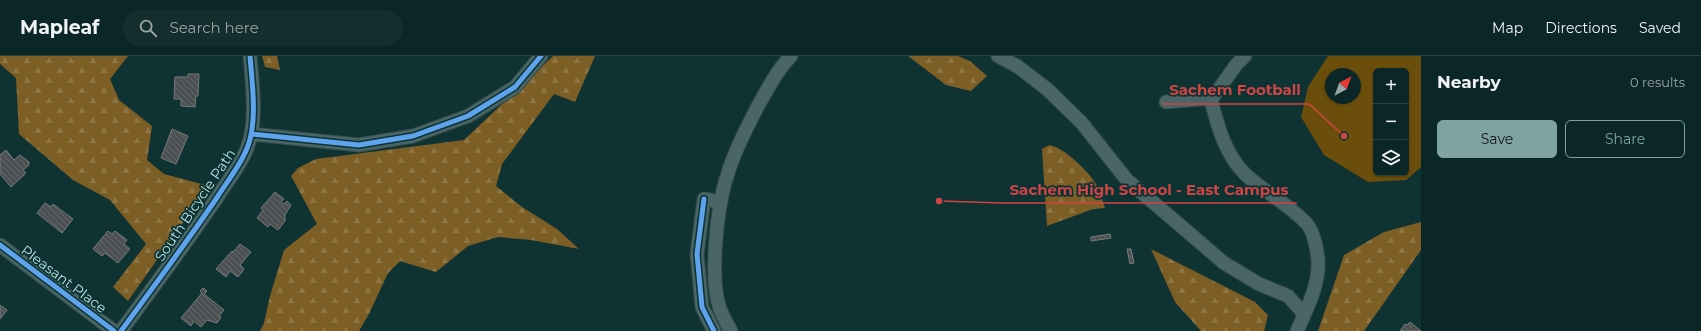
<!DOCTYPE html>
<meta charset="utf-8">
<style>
:root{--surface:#0b2626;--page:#142e2e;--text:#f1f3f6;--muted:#9aa5a7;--line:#2b4343;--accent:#7fa2a3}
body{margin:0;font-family:Montserrat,sans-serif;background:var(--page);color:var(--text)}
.controls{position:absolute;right:12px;top:12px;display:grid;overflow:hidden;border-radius:6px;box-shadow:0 1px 3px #0004}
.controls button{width:36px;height:36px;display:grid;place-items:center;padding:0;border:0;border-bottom:1px solid var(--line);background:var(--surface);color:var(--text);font:20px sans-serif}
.compass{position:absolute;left:1325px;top:12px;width:36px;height:36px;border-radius:50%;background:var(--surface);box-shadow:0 1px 3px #0004;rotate:41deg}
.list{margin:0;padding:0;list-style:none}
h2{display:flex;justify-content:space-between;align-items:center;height:52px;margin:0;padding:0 16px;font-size:17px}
h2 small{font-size:13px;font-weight:400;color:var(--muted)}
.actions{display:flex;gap:8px;padding:12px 16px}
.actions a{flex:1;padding:9px 0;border:1px solid var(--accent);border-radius:6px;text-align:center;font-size:14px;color:var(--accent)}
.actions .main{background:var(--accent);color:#111}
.icon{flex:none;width:22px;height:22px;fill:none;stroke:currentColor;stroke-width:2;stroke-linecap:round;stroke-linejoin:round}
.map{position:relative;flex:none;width:1421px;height:275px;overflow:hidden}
header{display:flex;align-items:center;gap:24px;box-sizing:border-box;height:56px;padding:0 20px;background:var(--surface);border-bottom:1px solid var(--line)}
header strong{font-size:19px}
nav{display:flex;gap:22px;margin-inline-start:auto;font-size:14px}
.search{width:280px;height:36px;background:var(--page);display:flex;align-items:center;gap:10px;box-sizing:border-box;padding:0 14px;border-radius:22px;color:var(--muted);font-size:15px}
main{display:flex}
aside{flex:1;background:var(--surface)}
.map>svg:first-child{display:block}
.grass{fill:#6b4e0b;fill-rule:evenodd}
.forest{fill:url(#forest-firs)}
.building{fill:url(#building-back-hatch);stroke:#767a7a}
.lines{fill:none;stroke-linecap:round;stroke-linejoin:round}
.minor-casing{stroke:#344b4b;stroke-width:15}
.minor{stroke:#496565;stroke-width:13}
.cycleway-casing{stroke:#0b3435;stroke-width:8}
.cycleway{stroke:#60a3ed;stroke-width:5}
.labels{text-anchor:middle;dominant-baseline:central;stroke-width:3.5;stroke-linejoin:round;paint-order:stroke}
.street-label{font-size:14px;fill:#bcdfdf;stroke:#0b3435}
.leader{fill:none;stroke:#d24343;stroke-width:1.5}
.callout-dot{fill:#d24343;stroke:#0b3435;stroke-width:1.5}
.callout-label{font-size:15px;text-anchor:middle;font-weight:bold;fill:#d24343;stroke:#0b3435;stroke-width:3.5;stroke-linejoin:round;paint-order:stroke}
</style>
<header>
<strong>Mapleaf</strong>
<div class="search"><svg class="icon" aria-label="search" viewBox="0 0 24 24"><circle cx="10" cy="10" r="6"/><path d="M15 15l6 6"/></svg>Search here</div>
<nav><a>Map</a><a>Directions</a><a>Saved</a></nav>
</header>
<main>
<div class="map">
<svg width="1421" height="275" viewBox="0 0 1421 275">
<defs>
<pattern id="forest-firs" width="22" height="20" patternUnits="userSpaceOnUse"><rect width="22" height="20" fill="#7d5e24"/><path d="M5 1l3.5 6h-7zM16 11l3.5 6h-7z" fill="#8e7543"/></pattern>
<pattern id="building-back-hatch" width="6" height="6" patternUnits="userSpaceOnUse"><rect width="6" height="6" fill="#4c5052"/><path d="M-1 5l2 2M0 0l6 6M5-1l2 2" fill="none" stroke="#64696a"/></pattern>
</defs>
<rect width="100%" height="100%" fill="#0f3233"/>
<path class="grass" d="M1328 0H1421V111L1406 124 1368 126 1324 99 1301 61 1308 31ZM1376 15H1406V117H1376ZM1331 18H1355V42H1331Z"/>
<path class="forest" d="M0 0H128L110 23 119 44 152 70 147 104 164 118 209 130 128 245 113 231 146 188 110 144 73 124 19 78 16 22 0 8Z
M262 0H277L280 14 265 11Z
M553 0H595L575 46 554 38 502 108 496 130 522 151 557 173 579 193 531 184 498 181 468 190 436 216 400 205 388 217 369 258 359 275H260L264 267 270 240 284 194 317 168 291 120 298 112 316 103 464 84Z
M908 0H958L970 5 987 20 971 35 946 29Z
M1049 89C1065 92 1088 115 1096 128 1101 135 1102 145 1105 152L1093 153 1047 170 1042 93Z
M1421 166V194L1364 275H1318L1344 199 1384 176Z
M1151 193 1255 246 1268 259 1264 275H1201L1175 246Z"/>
<path class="building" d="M188 18H199L198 40H196L195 51 181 50V43H174L175 21H188Z
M172 73 188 80 176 108 161 102Z
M6 94 14 104 20 99 29 106V109L23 114 26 117 11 131 0 118V99Z
M275 136 284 143 281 146 284 148 287 145 291 149 285 159V165L278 174 270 168 268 171 257 162 263 154 261 152Z
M45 147 51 151 53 148 73 163 62 177 37 157Z
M108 175 112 178 115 175 127 184 124 188 130 193 118 207 105 197 102 200 93 193Z
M1110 178 1111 182 1091 185V181Z
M240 188 251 196 240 209 244 213 238 221 230 215 226 221 216 213 232 195 233 196Z
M1127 193H1131L1134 207 1130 208Z
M203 232 207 235 204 238 224 254 219 260 221 261 217 267 207 264 201 271 194 265 191 270 181 262 202 237 200 235Z
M0 249 7 254 0 263Z
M1410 266 1421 275H1400L1405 268 1407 269Z"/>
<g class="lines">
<defs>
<path id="minor" d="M998 0 1017 10 1047 33 1081 66 1127 124 1189 177 1224 207 1259 228 1288 240 1304 258
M1245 0 1236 9 1211 44C1218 71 1225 98 1245 118 1263 135 1291 150 1307 168 1314 175 1319 201 1318 211 1318 231 1305 257 1297 275
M1166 46 1212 42
M251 78 359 89 413 80 468 60 515 31 541 0
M0 189 114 275
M121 275C154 230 187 186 218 140 230 121 247 101 251 79 256 54 252 25 250 0
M714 275 702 251 697 198 704 143 721 146
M731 275C727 268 723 260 720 253 709 222 717 149 728 117 734 96 749 67 759 48 769 31 777 14 791 0"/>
</defs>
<use href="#minor" class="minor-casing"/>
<use href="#minor" class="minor"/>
<defs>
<path id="cycleway" d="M251 78 359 89 413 80 468 60 515 31 541 0
M704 143 697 198 702 251 714 275
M0 189 114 275
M121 275C154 230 187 186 218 140 230 121 247 101 251 79 256 54 252 25 250 0"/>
</defs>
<use href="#cycleway" class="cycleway-casing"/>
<use href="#cycleway" class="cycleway"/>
</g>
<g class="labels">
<g class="street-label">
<text transform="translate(195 149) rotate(-56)">South Bicycle Path</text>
<text transform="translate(64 223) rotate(37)">Pleasant Place</text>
</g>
</g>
<path class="leader" d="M1344 80L1309 48H1162M939 145L1002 147H1297"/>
<g class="callout-dot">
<circle cx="1344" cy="80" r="4"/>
<circle cx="939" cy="145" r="4"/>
</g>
<g class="callout-label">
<text x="1235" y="39">Sachem Football</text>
<text x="1149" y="139">Sachem High School - East Campus</text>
</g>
</svg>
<div class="controls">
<button>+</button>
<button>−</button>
<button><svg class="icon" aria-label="layers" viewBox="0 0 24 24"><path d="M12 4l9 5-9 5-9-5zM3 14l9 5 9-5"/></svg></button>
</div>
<svg class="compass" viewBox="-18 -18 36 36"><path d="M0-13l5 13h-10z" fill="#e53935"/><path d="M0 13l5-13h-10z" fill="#9aa5a7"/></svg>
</div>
<aside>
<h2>Nearby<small>0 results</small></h2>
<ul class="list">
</ul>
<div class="actions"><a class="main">Save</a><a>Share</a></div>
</aside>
</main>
